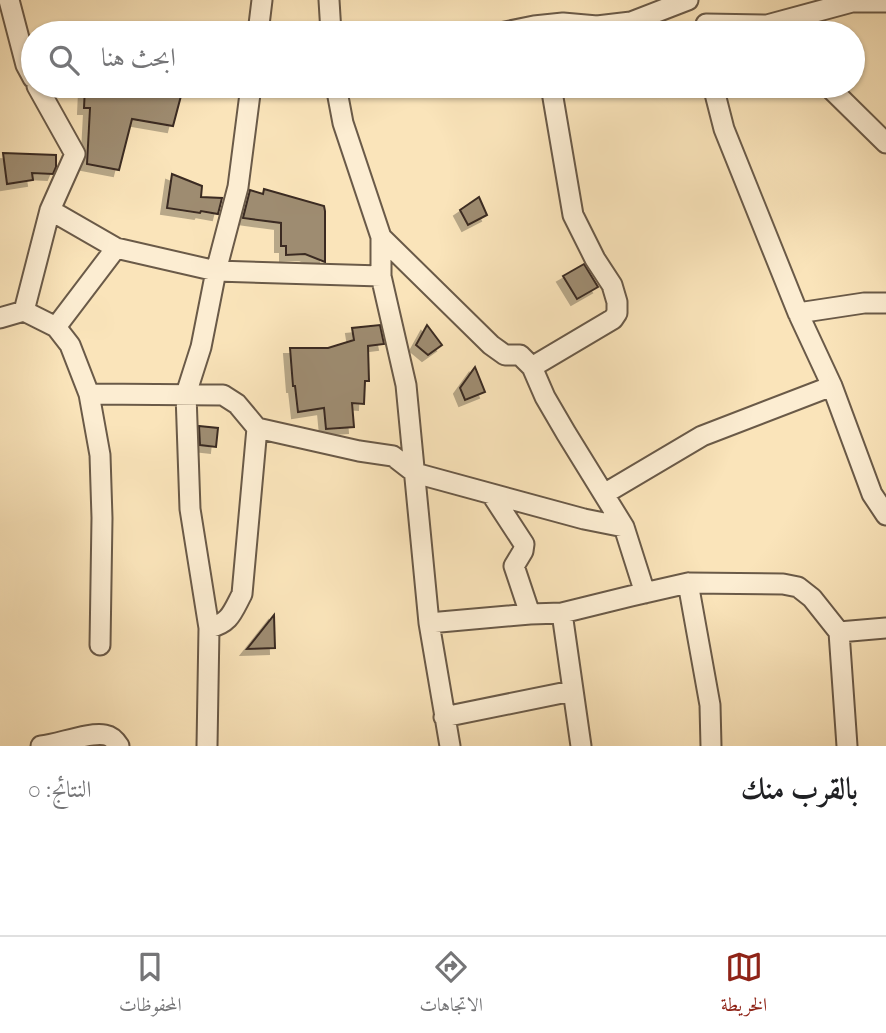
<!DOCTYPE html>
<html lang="ar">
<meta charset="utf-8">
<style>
:root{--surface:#fff;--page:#f6f6f6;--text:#202124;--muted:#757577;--line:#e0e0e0;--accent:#8f2418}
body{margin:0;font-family:"IM FELL French Canon",Amiri,serif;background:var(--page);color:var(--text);direction:rtl}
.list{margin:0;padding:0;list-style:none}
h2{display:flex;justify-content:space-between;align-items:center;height:91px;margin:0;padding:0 28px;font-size:30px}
h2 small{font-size:23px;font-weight:400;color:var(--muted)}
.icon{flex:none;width:38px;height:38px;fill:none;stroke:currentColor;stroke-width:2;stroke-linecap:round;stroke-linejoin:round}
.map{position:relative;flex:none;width:886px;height:746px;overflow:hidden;direction:ltr}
.search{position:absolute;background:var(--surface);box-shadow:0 2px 5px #0004;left:21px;right:21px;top:21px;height:77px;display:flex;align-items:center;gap:18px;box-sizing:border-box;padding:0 24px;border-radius:38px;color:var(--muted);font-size:26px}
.sheet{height:189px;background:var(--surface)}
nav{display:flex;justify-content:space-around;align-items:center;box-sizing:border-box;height:98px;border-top:2px solid var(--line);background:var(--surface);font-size:19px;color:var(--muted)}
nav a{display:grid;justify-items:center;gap:4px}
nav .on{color:var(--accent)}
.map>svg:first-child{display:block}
.building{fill:#9e8c71;stroke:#3a2c22;stroke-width:2;filter:url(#shadow)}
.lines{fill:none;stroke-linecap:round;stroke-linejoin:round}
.minor-casing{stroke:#6a5a48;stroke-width:23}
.minor{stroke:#fcedd2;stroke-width:19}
</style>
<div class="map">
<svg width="886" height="746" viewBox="0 0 886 746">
<defs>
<filter id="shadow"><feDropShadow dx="-6" dy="6" stdDeviation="0" flood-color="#0004"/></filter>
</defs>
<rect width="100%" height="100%" fill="#fae4ba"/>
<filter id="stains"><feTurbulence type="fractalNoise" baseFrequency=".00286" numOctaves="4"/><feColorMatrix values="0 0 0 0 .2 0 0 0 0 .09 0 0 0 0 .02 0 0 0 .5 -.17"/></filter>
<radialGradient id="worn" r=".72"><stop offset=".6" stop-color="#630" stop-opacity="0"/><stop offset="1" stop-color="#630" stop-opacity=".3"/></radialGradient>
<path class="building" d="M85 86H129L182 92 173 126 132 119 119 170 87 164 90 108H84Z
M3 153 56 155V167L53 174 32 173 33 180 7 184Z
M172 174 202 186 201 197 222 198 218 214 201 211 200 213 167 208Z
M264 189 324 206 325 211V262L305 254 286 255V246H281V223L243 218 250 190 263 194Z
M479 197 487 215 468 225 460 210Z
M584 264 598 287 577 299 563 276Z
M380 325 384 344 368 346 369 381H365L364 404 352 403 354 427 326 429 324 408 298 412 295 386H293L290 348H328L354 340 352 328Z
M427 325 442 345 428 355 416 345Z
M475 367 485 392 465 400 460 388Z
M199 426 218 428 216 447 200 445Z
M274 615 275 648 247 649Z"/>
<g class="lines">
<defs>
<path id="minor" d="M9 0 26 65 33 78
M329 0 331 33
M706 24 767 25 852 2H886
M258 33 262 0
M500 33 534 26 563 23 597 26 631 22 688 0
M336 86 343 123 381 237V276L406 385 429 623 450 746
M713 86 724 129 798 313 832 386 872 494 886 515
M828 86 886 143
M50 210 116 248 216 271 381 276
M381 237 491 345 505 355H520L532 367 545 397 566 433 624 527
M24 311 50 210 75 154 37 86
M798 313 864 303H886
M0 318 24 311 56 327 70 345 89 394 100 455 102 518 100 645
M56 327 116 248
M532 367 613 319 617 313V302L612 285 595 259 573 215 551 86
M89 394 223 395 237 404 257 428 359 451 393 456 415 473 584 519 624 527 645 593
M604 494 702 436 832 386
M492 495 524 544 523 551 514 566 530 614
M688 583 710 705 711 746
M562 613 581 746
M429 623 530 614 562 613 631 596 688 583 783 584 798 587 812 598 839 632 886 628
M209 628C230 623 232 613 242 594L257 428
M839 632 847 746
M444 717 572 691
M41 746C59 744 89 732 105 735 111 736 116 741 119 746
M207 746 209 628 190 509 186 394 201 347 216 271 238 187 251 86"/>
</defs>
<use href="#minor" class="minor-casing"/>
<use href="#minor" class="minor"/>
</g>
<rect width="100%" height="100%" filter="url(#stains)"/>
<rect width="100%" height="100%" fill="url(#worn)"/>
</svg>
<div class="search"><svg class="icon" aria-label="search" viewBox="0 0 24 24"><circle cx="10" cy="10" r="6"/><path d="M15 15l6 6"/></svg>ابحث هنا</div>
</div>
<section class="sheet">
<h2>بالقرب منك<small>النتائج: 0</small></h2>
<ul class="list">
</ul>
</section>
<nav>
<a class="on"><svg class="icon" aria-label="map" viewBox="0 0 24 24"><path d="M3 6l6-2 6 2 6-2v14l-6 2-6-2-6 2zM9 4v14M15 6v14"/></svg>الخريطة</a>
<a><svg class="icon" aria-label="directions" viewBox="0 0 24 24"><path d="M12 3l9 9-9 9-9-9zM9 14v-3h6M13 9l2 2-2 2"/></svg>الاتجاهات</a>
<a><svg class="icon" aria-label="saved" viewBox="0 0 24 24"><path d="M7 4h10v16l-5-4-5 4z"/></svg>المحفوظات</a>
</nav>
